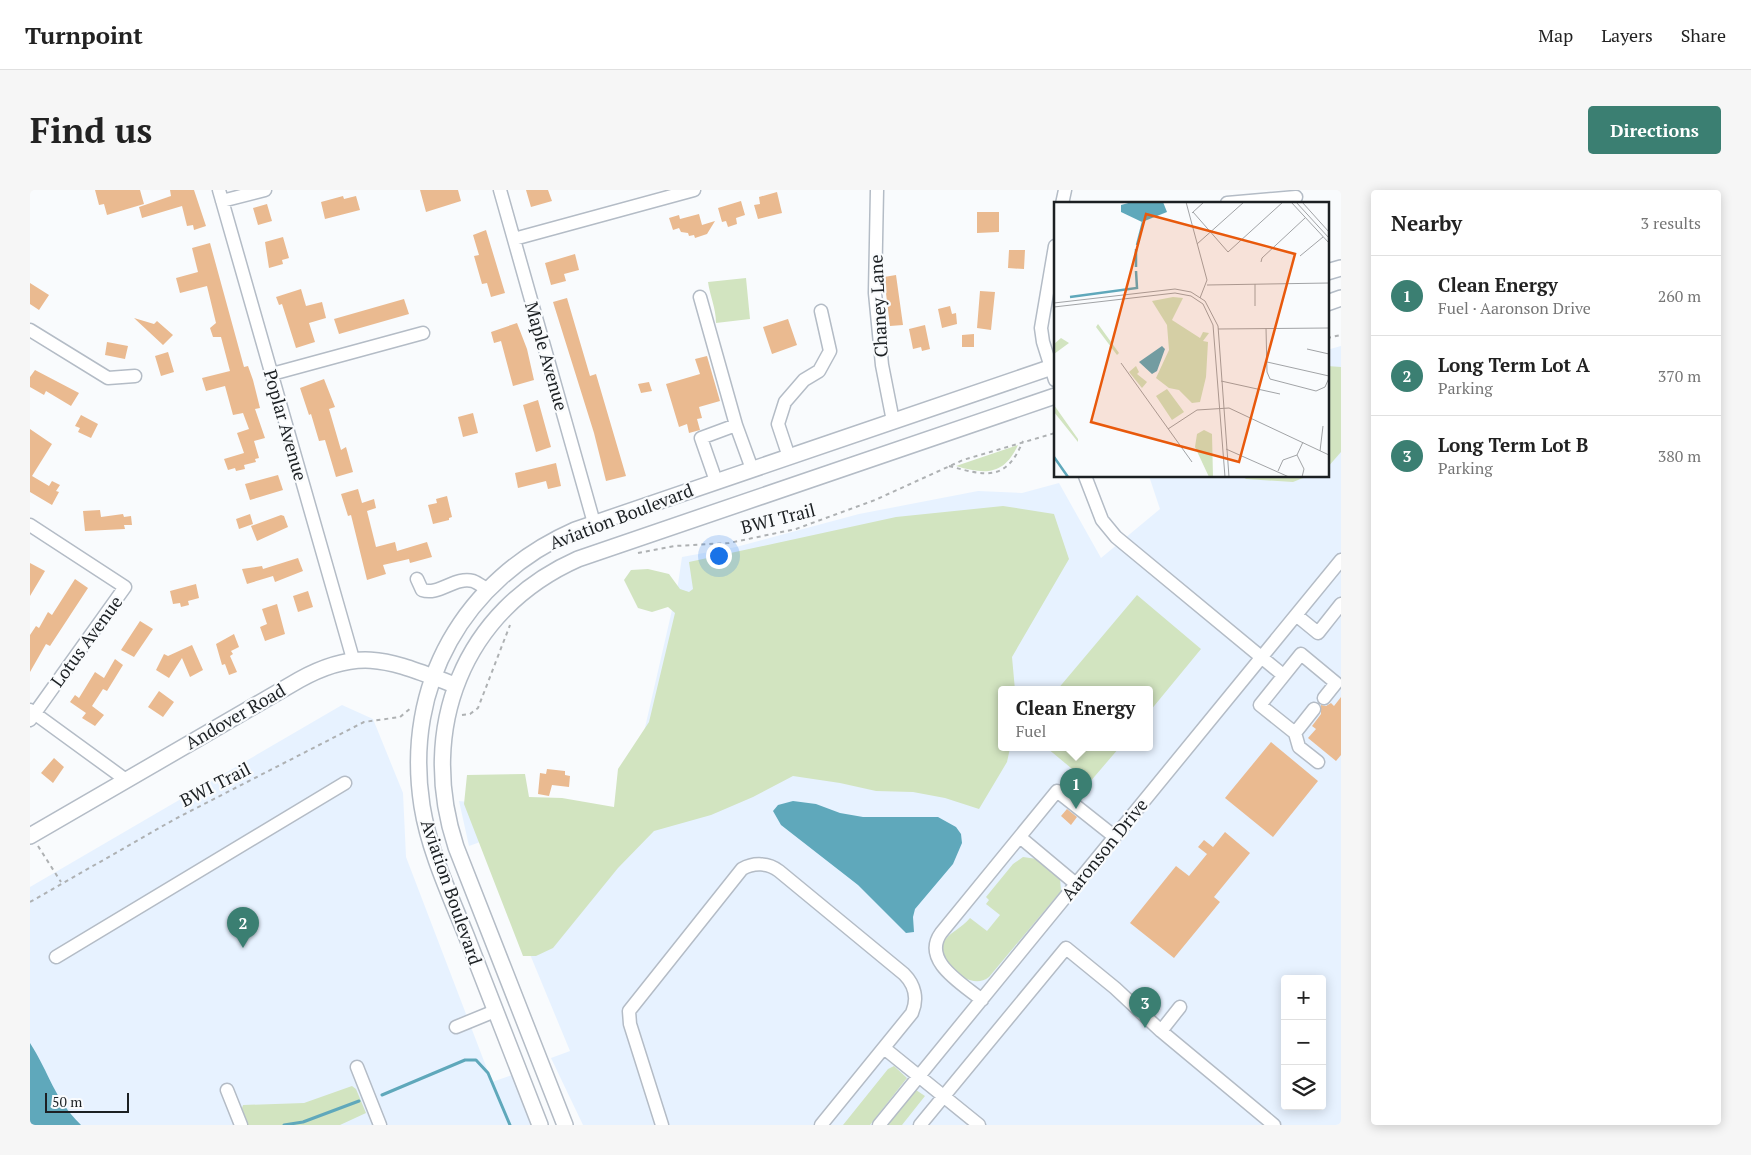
<!DOCTYPE html>
<meta charset="utf-8">
<style>
:root{--surface:#fff;--page:#f6f6f6;--text:#222;--muted:#767676;--line:#e0e0e0;--accent:#3b7f72}
body{margin:0;font-family:"PT Serif",serif;background:var(--page);color:var(--text)}
.controls{position:absolute;right:15px;bottom:15px;display:grid;overflow:hidden;border-radius:5px;box-shadow:0 2px 12px #0003}
.controls button{width:45px;height:45px;display:grid;place-items:center;padding:0;border:0;border-bottom:1px solid var(--line);background:var(--surface);color:var(--text);font:25px sans-serif}
.scale{position:absolute;left:15px;bottom:12px;width:84px;box-sizing:border-box;padding-left:5px;border:2px solid #1c2023;border-top:0;font-size:14px;line-height:18px;white-space:nowrap;color:#1c2023;-webkit-text-stroke:4px #f9fbfd;paint-order:stroke}
.you{position:absolute;left:688px;top:365px;width:18px;height:18px;margin:-12px;border:4px solid #fff;border-radius:50%;background:#1a73e8;box-shadow:0 0 0 8px #1a73e833}
.badge{display:grid;place-items:center;width:32px;height:32px;border-radius:50%;background:var(--accent);color:#fff;font-size:16px;font-weight:700}
.pin{position:absolute;translate:-50% -41px;filter:drop-shadow(0 1px 2px #0008)}
.pin::after{content:'';position:absolute;top:26px;width:18px;height:15px;background:inherit;clip-path:polygon(0 0,100% 0,50% 100%)}
.popup{position:absolute;left:968px;top:496px;width:155px;height:65px;box-sizing:border-box;display:grid;place-content:center;border-radius:5px;background:var(--surface);filter:drop-shadow(0 1px 4px #0005);font-size:16px;white-space:nowrap;color:var(--muted)}
.popup b{font-size:19px;color:var(--text)}
.popup::after{content:'';position:absolute;left:50%;top:100%;margin-left:-10px;border:10px solid transparent;border-top-color:var(--surface)}
.list{margin:0;padding:0;list-style:none}
h2{display:flex;justify-content:space-between;align-items:center;height:65px;margin:0;padding:0 20px;font-size:21px}
h2 small{font-size:16px;font-weight:400;color:var(--muted)}
.list li{display:grid;grid-template-columns:32px 1fr auto;gap:15px;align-items:center;box-sizing:border-box;height:80px;padding:0 20px;border-top:1px solid var(--line)}
.list b{display:block;font-size:19px;white-space:nowrap}
.list p{margin:0;font-size:16px;white-space:nowrap;color:var(--muted)}
.list em{font-size:16px;font-style:normal;color:var(--muted)}
.icon{flex:none;width:28px;height:28px;fill:none;stroke:currentColor;stroke-width:2;stroke-linecap:round;stroke-linejoin:round}
.map{position:relative;flex:none;width:1311px;height:935px;overflow:hidden;border-radius:5px}
header{display:flex;align-items:center;gap:30px;box-sizing:border-box;height:70px;padding:0 25px;background:var(--surface);border-bottom:1px solid var(--line)}
header strong{font-size:24px}
nav{display:flex;gap:28px;margin-inline-start:auto;font-size:18px}
.intro{display:flex;align-items:center;justify-content:space-between;box-sizing:border-box;height:120px;padding:0 30px}
h1{margin:0;font-size:35px}
.button{padding:12px 22px;border-radius:5px;background:var(--accent);color:#fff;font-size:18px;font-weight:700}
main{display:flex;gap:30px;padding:0 30px}
aside{flex:1;background:var(--surface);border-radius:5px;box-shadow:0 2px 12px #0003}
.map>svg:first-child{display:block}
.built{fill:#e7f2ff;fill-rule:evenodd}
.green{fill:#d2e4c0}
.water{fill:#5fa8bb}
.lines{fill:none;stroke-linecap:round;stroke-linejoin:round}
.stream{stroke:#5fa8bb;stroke-width:3}
.building{fill:#eaba90}
.minor-casing{stroke:#b4bcc6;stroke-width:15}
.major-casing{stroke:#b4bcc6;stroke-width:18}
.path{stroke:#aeb1b3;stroke-width:2;stroke-dasharray:4 4;stroke-linecap:butt}
.minor{stroke:#fff;stroke-width:12}
.major{stroke:#fff;stroke-width:15}
.labels{text-anchor:middle;dominant-baseline:central;stroke-width:4.5;stroke-linejoin:round;paint-order:stroke}
.street-label{font-size:18px;fill:#1c2023;stroke:#f9fbfd}
.inset-river{fill:none;stroke:#5fa8bb;stroke-width:2.5}
.inset-road{fill:none;stroke:#a1a3a6;stroke-width:1}
.view{fill:#e8590c;fill-opacity:0.15;stroke:#e8590c;stroke-width:2.5}
.inset-edge{fill:none;stroke:#1c2023;stroke-width:2.5}
</style>
<header>
<strong>Turnpoint</strong>
<nav><a>Map</a><a>Layers</a><a>Share</a></nav>
</header>
<div class="intro"><h1>Find us</h1><a class="button">Directions</a></div>
<main>
<div class="map">
<svg width="1311" height="935" viewBox="0 0 1311 935">
<rect width="100%" height="100%" fill="#f9fbfd"/>
<path class="built" d="M1311 156V935H553L521 868 540 861 453 651 439 656 429 611 594 629 648 394 652 367 706 357 829 324 948 301 992 303 1029 293 1071 368 1130 319 1119 286H1297V160ZM972 500H1120V558H972ZM1255 789H1292V916H1255Z
M312 515 343 529 373 603 376 667 462 892 482 885 502 935H0V697Z"/>
<path class="green" d="M716 88 720 129 686 133C686 118 680 106 678 92Z
M1297 176 1311 177V262L1297 278Z
M988 255C974 285 956 285 926 276Z
M1212 286H1278L1263 292 1216 289Z
M973 316 1024 324 1039 369 982 467 985 500H972V558H980L977 572 949 619 915 608 883 602 846 601 810 593 763 586 723 607 681 625 624 641 588 678 523 758 506 766H493L434 614 437 585 495 584 499 607 532 608 584 617 588 579 619 532 645 423 638 417 622 422 608 418 594 390 601 380 618 379 639 384 650 399 659 402 663 399 659 372 866 327Z
M1107 405 1171 459 1120 521V500H1027Z
M1017 558H1089L1059 593Z
M993 667 1007 669 1030 688 1031 701 959 787C940 802 912 774 912 754 918 743 932 738 940 728L957 741 970 725 956 714 959 710 956 707 983 674Z
M864 876 877 888 840 935H813L858 879Z
M322 896 326 899 336 923 310 935H218L212 918 213 915 274 913Z
M886 900 895 906 872 935H858Z"/>
<path class="water" d="M763 611 786 614 810 623 833 627H908L926 637 931 644 932 653 923 674 885 719 883 727 884 742 876 743 828 695 751 635 743 621 748 615Z
M0 853C20 884 23 907 51 935H0Z"/>
<g class="lines">
<path class="stream" d="M352 905 435 870H446L458 883 480 935
M254 935 273 932 329 911"/>
</g>
<path class="building" d="M65 0H110L114 14 77 25 74 14 69 15Z
M140 0H164L176 36 164 40 163 35 157 36 152 16 112 28 109 17 141 6Z
M390 0H428L431 11 396 22Z
M496 0H518L522 11 501 17Z
M747 2 752 23 728 29 724 15 730 14 729 7Z
M313 6 314 9 326 6 330 20 295 29 291 12Z
M711 11 715 25 706 28 707 34 698 37 696 31 692 32 688 18Z
M237 14 242 31 228 35 223 18Z
M947 22H969V42L947 43Z
M669 24 672 35 685 31 677 44 665 48 664 45 659 46 658 43 651 42 649 38 643 40 639 28 649 25 650 29Z
M456 40 475 103 461 107 457 93 452 94 444 66 449 65 443 45Z
M253 47 259 68 252 70 253 74 239 78 235 52Z
M180 53 214 177 218 176 223 190 230 218 225 219 235 248 224 251 229 268 225 269 226 272 214 275 215 279 206 281 205 278 198 280 194 269 214 263 207 243 219 239 213 223 203 225 195 196 176 201 172 188 200 181 191 147H183L180 138 186 133 177 96 150 103 146 88 168 82 162 58Z
M979 60H995L994 79 978 78Z
M545 64 549 80 534 84 536 91 521 95 515 73Z
M866 85 873 135 860 136 854 87Z
M0 93 19 105 9 120 0 114Z
M271 99 276 116 292 112 296 128 279 133 285 152 266 158 252 114 249 115 246 107Z
M950 101 965 102 961 140 947 138Z
M537 108 560 186 566 184 596 286 576 291 564 243 523 112Z
M374 109 379 124 309 144 304 129Z
M920 116 922 124 926 123 927 134 912 138 908 119Z
M104 128 124 134 127 131 143 145 133 155Z
M758 129 767 155 742 164 733 137Z
M487 133 497 159 504 190 483 196 471 151 464 153 461 142Z
M895 135 900 159 892 161 891 157 883 159 879 139Z
M944 144V157H932V145Z
M77 152 98 156 95 169 75 165Z
M138 162 144 182 131 186 125 166Z
M677 166 690 211 669 217 672 228 667 229 670 240 659 243 657 234 649 237 636 194 670 184 665 169Z
M5 180 49 203 41 216 16 201 14 205 0 197V187Z
M294 189 305 217 299 219 311 260 316 257 323 282 306 287 295 250 289 251 281 224 279 225 270 198Z
M619 192 622 201 611 203 608 194Z
M508 210 521 257 506 262 493 215Z
M443 223 448 243 433 247 428 227Z
M51 225 68 234 61 248 48 242 50 238 45 236Z
M0 239 22 254 2 286 19 296 22 291 30 295 26 301 29 302 22 315 0 302Z
M526 273 531 296 518 299 516 291 488 298 485 283Z
M248 285 253 300 220 310 215 294Z
M328 299 332 313 344 309 346 318 337 321 346 357 365 352 367 361 397 352 402 367 380 373 379 369 353 375 356 384 337 390 321 325 318 326 311 304Z
M417 306 422 327 419 328V330L403 334 398 315 407 313 406 309Z
M70 320 71 327 93 324 94 327 101 326 102 335H94L95 339 55 341 53 321Z
M220 324 223 334 209 339 206 329Z
M251 325 254 326 258 337 227 351 221 336Z
M268 368 273 381 245 392 243 386 217 394 212 379 232 376 233 379Z
M0 373 15 381 0 406Z
M45 389 58 398 20 456 16 454 0 482V445L6 436 9 438 18 422 22 425Z
M166 394 169 408 158 411 159 415 151 417 150 413 143 414 140 401Z
M278 401 283 417 268 422 263 406Z
M247 414 255 444 235 451 230 437 237 434 232 419Z
M110 431 123 439 104 467 91 460Z
M204 444 209 457 201 461 203 464 200 466 207 482 199 485 195 474 192 475 186 454Z
M162 455 173 480 160 487 152 468 139 488 126 480 134 464 138 466Z
M85 469 93 475 77 501 73 499 62 516 74 525 65 536 52 528 56 523 40 512 45 505 49 508 65 482 74 488Z
M129 501 144 512 133 527 118 517Z
M1311 507V565L1306 571 1278 548 1286 539 1282 536 1291 524V515L1296 516 1301 513 1304 516Z
M1241 552 1288 591 1243 647 1195 608Z
M24 568 34 577 23 593 11 583Z
M517 579 535 581V585L540 586 539 597 522 595 519 606 508 604 510 583 516 584Z
M1037 619 1047 627 1041 635 1031 626Z
M1195 642 1220 663 1184 707 1190 712 1144 768 1100 733 1146 676 1159 686 1177 664 1168 657 1174 650 1183 657Z"/>
<g class="lines">
<defs>
<path id="minor" d="M189 0 323 469
M470 0 564 333
M847 0 845 103 852 175 863 231
M192 11 235 0
M1197 13 1266 7
M1032 14 1035 0
M484 49 664 0
M1025 56 1011 138 1013 152 1025 190
M670 107 706 235
M0 140 78 188 105 186
M242 184 393 143
M759 267 748 234 755 212 774 190 789 181 800 161 791 121
M1055 286 1072 330 1086 347 1253 485
M686 291 671 248 706 235 722 279
M0 335 95 397 0 530
M387 389 392 400C409 406 425 386 443 391 448 393 453 397 457 399
M1266 425 1288 443 1311 414
M1284 519 1265 543 1230 515 1271 464 1306 493 1294 508
M0 520 96 590
M1265 543 1269 557 1288 572
M991 648 1046 694
M26 767 315 593
M952 810C933 794 891 771 911 743L1027 601 1085 647
M426 837 465 821
M1131 841 1150 817
M854 858 949 935
M327 877 350 935
M197 900 211 935
M632 935 600 834 599 821 712 679C724 672 739 673 749 681L874 784C885 795 888 809 882 823L791 935
M849 935 1311 370
M890 935 1036 758 1085 798 1131 841 1244 935"/>
<path id="major" d="M1297 82 1311 78
M1297 113 1311 108
M0 646 269 490C332 455 362 472 425 495
M510 935C485 872 461 808 436 745 419 703 399 660 392 616 373 495 434 389 545 340L1025 176
M535 935 426 657C387 539 433 420 548 369L1025 206"/>
</defs>
<use href="#minor" class="minor-casing"/>
<use href="#major" class="major-casing"/>
<path class="path" d="M1297 148 1311 145
M919 276C956 286 976 292 993 251
M608 363 645 356 699 353 766 339 845 310 933 270 1025 243
M432 525 440 524 448 518 480 435
M8 656 31 692
M0 712 145 629 217 592 334 532 370 527 381 518"/>
<use href="#minor" class="minor"/>
<use href="#major" class="major"/>
</g>
<g class="labels">
<g class="street-label">
<text transform="translate(848 116) rotate(-93)">Chaney Lane</text>
<text transform="translate(517 166) rotate(74)">Maple Avenue</text>
<text transform="translate(256 235) rotate(74)">Poplar Avenue</text>
<text transform="translate(591 326) rotate(-21)">Aviation Boulevard</text>
<text transform="translate(748 328) rotate(-14)">BWI Trail</text>
<text transform="translate(56 451) rotate(-54)">Lotus Avenue</text>
<text transform="translate(205 526) rotate(-30)">Andover Road</text>
<text transform="translate(185 594) rotate(-27)">BWI Trail</text>
<text transform="translate(1074 659) rotate(-51)">Aaronson Drive</text>
<text transform="translate(422 702) rotate(71)">Aviation Boulevard</text>
</g>
</g>
<g transform="translate(1024 12)">
<rect width="275" height="275" fill="#f9fbfd"/>
<path d="M119 95 129 96 118 118 146 136 149 130 155 131 149 139 154 140 152 175 146 200 138 201 125 188 115 186 102 176 115 148 113 123 98 99ZM44 122 65 151 63 153 42 125ZM7 136 15 141 0 152V142ZM82 164 85 170 83 172 93 180 88 186 75 170ZM113 187 130 210 118 218 102 194ZM0 203 24 237V240L0 210ZM150 228 158 232 159 275H155L141 245 143 232Z" fill="#d2e4c0"/>
<path d="M78 0H109L113 10 88 20 67 10V3ZM108 144 111 147 103 169 98 172 85 160Z" fill="#5fa8bb"/>
<path class="inset-river" d="M83 43 89 20M82 47V65M16 95 83 86 82 69M0 255 14 275"/>
<path class="inset-road" d="M132 0 153 78 146 96M237 0 275 41M242 0 275 36M248 0 275 30M139 10 174 50 229 0M138 11 150 0M143 42 190 0M246 54 269 35M207 60 208 56 251 16M201 82V104M153 83 275 81M0 101 121 87 137 90 151 99 164 124 175 275M0 105 121 91 137 94 149 102 159 123 171 275M212 126 213 170 216 177 262 189 271 185 275 176M164 127 275 126M253 147 275 152M213 160 275 174M67 161 138 260M167 179 226 192M114 227 143 208 175 206 275 253M172 247 235 275M266 249 269 224M243 253 250 267 248 275M224 269 229 258 243 253 249 240"/>
<path class="view" d="M92 12 241 52 185 260 37 220Z"/>
<rect width="275" height="275" class="inset-edge"/>
</g>
</svg>
<div class="controls">
<button>+</button>
<button>−</button>
<button><svg class="icon" aria-label="layers" viewBox="0 0 24 24"><path d="M12 4l9 5-9 5-9-5zM3 14l9 5 9-5"/></svg></button>
</div>
<div class="scale">50 m</div>
<div class="you"></div>
<div class="pin badge" style="left:1046px;top:619px">1</div>
<div class="popup"><b>Clean Energy</b>Fuel</div>
<div class="pin badge" style="left:213px;top:758px">2</div>
<div class="pin badge" style="left:1115px;top:838px">3</div>
</div>
<aside>
<h2>Nearby<small>3 results</small></h2>
<ul class="list">
<li><span class="badge">1</span><div><b>Clean Energy</b><p>Fuel · Aaronson Drive</p></div><em>260 m</em></li>
<li><span class="badge">2</span><div><b>Long Term Lot A</b><p>Parking</p></div><em>370 m</em></li>
<li><span class="badge">3</span><div><b>Long Term Lot B</b><p>Parking</p></div><em>380 m</em></li>
</ul>
</aside>
</main>
